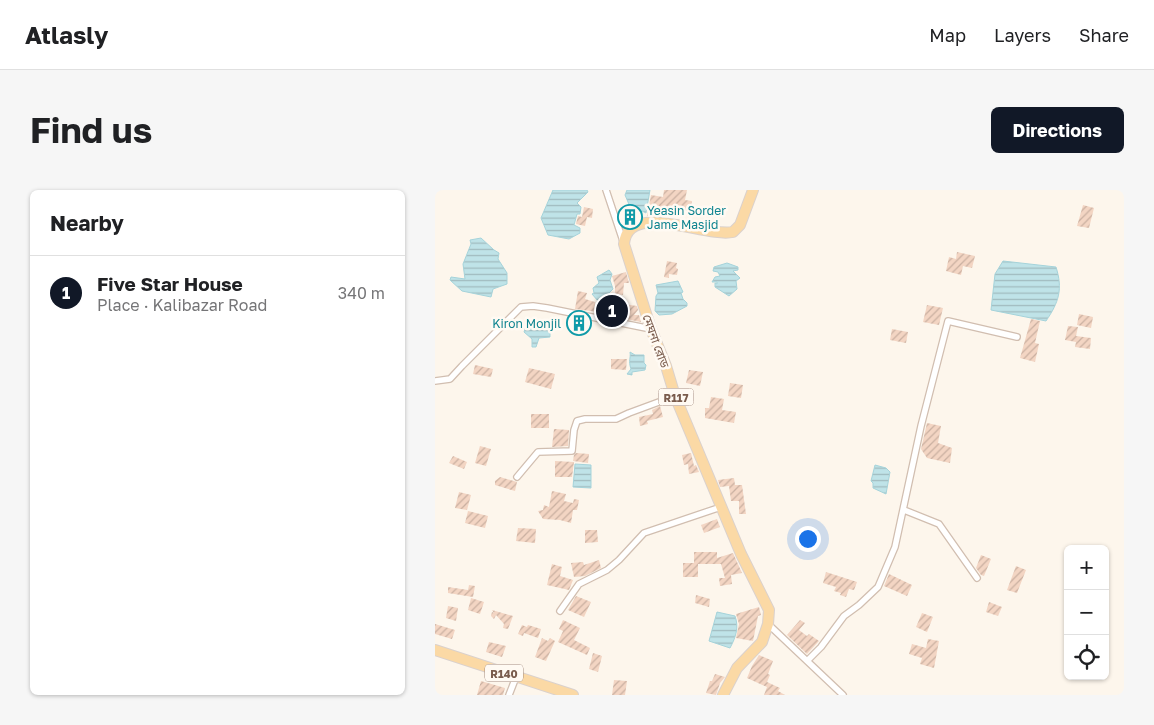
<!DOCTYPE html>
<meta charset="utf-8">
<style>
:root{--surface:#fff;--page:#f6f6f6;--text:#202124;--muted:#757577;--line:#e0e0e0;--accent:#111827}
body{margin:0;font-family:"Golos Text","Noto Sans Bengali",sans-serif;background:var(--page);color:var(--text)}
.controls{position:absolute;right:15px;bottom:15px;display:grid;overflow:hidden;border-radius:8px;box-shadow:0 1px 4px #0004}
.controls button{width:45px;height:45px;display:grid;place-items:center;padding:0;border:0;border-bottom:1px solid var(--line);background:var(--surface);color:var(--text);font:25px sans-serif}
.you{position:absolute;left:372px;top:348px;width:18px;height:18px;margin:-12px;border:4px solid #fff;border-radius:50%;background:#1a73e8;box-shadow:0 0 0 8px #1a73e833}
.badge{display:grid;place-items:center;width:32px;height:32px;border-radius:50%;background:var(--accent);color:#fff;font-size:16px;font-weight:700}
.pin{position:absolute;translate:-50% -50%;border:2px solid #fff;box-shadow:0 1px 5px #0006}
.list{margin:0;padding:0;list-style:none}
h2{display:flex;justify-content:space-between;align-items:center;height:65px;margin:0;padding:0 20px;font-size:21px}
h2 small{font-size:16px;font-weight:400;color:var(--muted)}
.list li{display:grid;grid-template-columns:32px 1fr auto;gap:15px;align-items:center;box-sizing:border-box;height:75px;padding:0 20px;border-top:1px solid var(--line)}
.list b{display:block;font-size:19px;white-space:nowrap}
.list p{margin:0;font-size:16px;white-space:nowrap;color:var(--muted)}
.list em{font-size:16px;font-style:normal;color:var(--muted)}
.icon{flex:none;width:28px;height:28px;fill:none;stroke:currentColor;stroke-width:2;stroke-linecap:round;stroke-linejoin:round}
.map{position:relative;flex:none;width:689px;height:505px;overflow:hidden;border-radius:8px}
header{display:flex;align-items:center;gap:30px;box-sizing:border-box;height:70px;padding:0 25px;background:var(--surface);border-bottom:1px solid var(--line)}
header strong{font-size:24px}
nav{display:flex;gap:28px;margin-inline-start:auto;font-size:18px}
.intro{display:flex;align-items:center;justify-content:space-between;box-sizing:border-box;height:120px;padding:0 30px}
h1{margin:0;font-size:35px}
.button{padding:12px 22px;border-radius:8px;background:var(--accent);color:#fff;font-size:18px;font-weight:700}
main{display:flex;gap:30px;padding:0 30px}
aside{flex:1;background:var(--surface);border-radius:8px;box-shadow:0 1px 4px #0004}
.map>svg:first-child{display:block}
.water{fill:url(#water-rules);stroke:#a5d3da}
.building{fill:url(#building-hatch)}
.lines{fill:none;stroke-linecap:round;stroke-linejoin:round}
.street-casing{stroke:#d1beb0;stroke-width:8}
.primary-casing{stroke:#dad1cd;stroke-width:12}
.street{stroke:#fff;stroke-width:5.5}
.primary{stroke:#fbd9a5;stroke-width:10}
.labels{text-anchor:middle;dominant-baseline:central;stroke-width:5;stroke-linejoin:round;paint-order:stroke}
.shield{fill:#fffaf3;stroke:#a28b7f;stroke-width:1}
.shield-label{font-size:11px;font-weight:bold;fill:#7a5c4d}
.culture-label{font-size:12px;fill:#0d838f;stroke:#fffaf3;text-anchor:start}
.street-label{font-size:12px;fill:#7a5c4d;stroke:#fffaf3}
</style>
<header>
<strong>Atlasly</strong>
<nav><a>Map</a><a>Layers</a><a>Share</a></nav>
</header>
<div class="intro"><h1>Find us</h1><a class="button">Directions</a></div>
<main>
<aside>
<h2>Nearby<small></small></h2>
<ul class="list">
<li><span class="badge">1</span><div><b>Five Star House</b><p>Place · Kalibazar Road</p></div><em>340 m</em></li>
</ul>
</aside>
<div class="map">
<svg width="689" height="505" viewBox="0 0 689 505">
<defs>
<pattern id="water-rules" width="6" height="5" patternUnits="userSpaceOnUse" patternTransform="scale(1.25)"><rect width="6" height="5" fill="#bfe3e8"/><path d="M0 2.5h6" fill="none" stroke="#a0bbbe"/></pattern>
<pattern id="building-hatch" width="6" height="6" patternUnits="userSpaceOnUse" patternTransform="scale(1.25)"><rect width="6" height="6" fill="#f3d5c3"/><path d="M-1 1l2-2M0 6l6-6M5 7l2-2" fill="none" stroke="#cab0a1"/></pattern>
</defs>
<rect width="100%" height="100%" fill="#fdf6ec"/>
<path class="water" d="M118 0H152L153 2 142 13 146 17 145 24H142L139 35 145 38V43L134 49 113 45 106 28Z
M192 0H215L211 23 207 21 204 24 200 19H196L190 5Z
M46 48 59 60 64 63 63 69 72 83V94L58 99 56 107 27 101 15 90 16 87 30 89 28 74 36 54 35 50Z
M568 71 621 77C628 99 624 112 611 131L556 120 560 84Z
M292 73 303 77V80L298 81 305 88 301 91 302 99 294 106 280 97V93L282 94V92H277L280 87 285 86 283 82 278 81 279 77Z
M174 80 177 84 175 90 178 99 171 106 166 107 167 111H163L157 104 159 103 158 98 164 93 162 87Z
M243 91 248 102 246 103 248 109 252 113V116L237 124 224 125 220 121 221 106 223 103 221 95Z
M92 133 115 138V147L104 148 101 157H97V149L89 142Z
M195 162 200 165H209V173L211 175 210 180 197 182V185L192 184 196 179C193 170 196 169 195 162Z
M140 274 156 275V298L138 297Z
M440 275 451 278 455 282 451 304 438 298V293L436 291Z
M282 422 300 426C304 437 301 447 295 458L274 451Z"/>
<path class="building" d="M229 0H252L250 10 257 11 255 22 246 21V23H238L237 27 212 26 216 5 228 7Z
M648 15 659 18 654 38 642 36Z
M149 17 158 19 157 28 152 27 150 36 141 34 143 26 147 27Z
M522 62 540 66 537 78 528 76 526 85 511 81 514 67 521 69Z
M232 71 242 73 241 78 243 79 242 85 234 84V88L229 87Z
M191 82 194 93H189L188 105 180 104V96L177 86Z
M143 101 152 103 150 109 160 112V115L172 116V114L189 116V114L202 116 203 120 199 125H204L206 132 170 125 171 123 140 119Z
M492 115 508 118 504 135 488 132Z
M644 124 658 127 656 138 642 135Z
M596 129 605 131 600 153 604 154 600 172 585 168Z
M633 136 643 137 641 146 656 148 655 159 640 157 641 152 630 150Z
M457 139 473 142 471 153 455 150Z
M176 169H192L191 180 176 179Z
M40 175 58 179 56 187 38 184Z
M94 178 120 184 116 199 90 192Z
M254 180 268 182 265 196 251 193Z
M295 193 308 195 306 208 293 206Z
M276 207 289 209 287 220 301 222 299 233 270 228V218H274Z
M225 216 228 227 212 231 213 234 205 236 204 227 218 224 217 220Z
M96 224H114V238H96Z
M492 233 506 236 503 253 517 258 515 273 492 268 486 259Z
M119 239 134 240 133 256 117 257Z
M45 256 56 259 51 276 40 273Z
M141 263 154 264 153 273 138 271 139 265Z
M256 263 259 276 261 275 264 282 254 284 253 274 249 275 247 265Z
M18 266 32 272 29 279 14 273Z
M120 271 139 272 137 287H120Z
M65 287 82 292 80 301 60 295V291Z
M299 288 300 295H307L311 324H304V311H296L294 296 285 297 283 290Z
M117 301 131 304 129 311 138 313 139 309 144 310 142 320H138L136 333 125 330 108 329 103 321 108 320 109 315 114 317Z
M24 302 36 305 32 320 20 318Z
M33 321 53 326 50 338 30 333Z
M282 329 285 337 269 343 266 335Z
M83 338 101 339 100 353 81 351Z
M150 340H162L163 352 150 353Z
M259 362H282V368L298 363 307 383 296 385 297 394 285 396 284 388H290L286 374H263V387H248V373H259Z
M546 365 556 369 549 386 546 385 541 378Z
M164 370 166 378 150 386 139 387 136 373 148 372 149 375Z
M117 374 127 377 125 386 138 390 134 400 112 395Z
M581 376 591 380 582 403 572 400Z
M391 382 422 392 419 400 414 399 411 407 405 405 406 403 399 401 401 397 388 393Z
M454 384 477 395 472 406 449 396Z
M34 395 40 396 38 407 13 403V397L33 400Z
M261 405 275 409 274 417 260 413Z
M141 406 156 412 149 427 133 420Z
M36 408 49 412 45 424 33 420Z
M554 412 567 417 563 426 551 422Z
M13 416 23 418 21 431 11 428Z
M324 417 326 425 323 426 318 451 301 448 304 434 301 424Z
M57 420 78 426 73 439 68 438 69 434 61 425 59 429 56 426 57 422 59 423Z
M487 423 498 427 492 442 481 437Z
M128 430 145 438 139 450 155 458 152 465 123 452 128 441 124 439Z
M365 430 370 433 364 440 372 446 374 444 384 451 372 464 352 445Z
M0 434 20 440 17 449 0 444Z
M87 435 92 437 93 435 106 439 103 448 89 443 88 446 83 444Z
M107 448 113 451 115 448 120 451 111 471 100 467Z
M493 449 504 451 499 478 485 474 487 468 474 464 477 454 491 458Z
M54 452 71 456 67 467 51 462Z
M158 463 167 466 163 482 154 479Z
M324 465 338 471 333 484 335 485 332 492 345 498 343 501 350 505H329L332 497 312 488 317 476Z
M280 484 290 487 285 493 281 505 271 503 275 491H277Z
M179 490 192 491 190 505H177Z
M46 491 70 498 68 505H42Z"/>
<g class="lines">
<defs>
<path id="street" d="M171 0 189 54
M0 191 15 189 27 176 86 117 98 116 112 118 216 139
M82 287 103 262 137 261 139 240 142 231 150 229H181L194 223 240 206
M469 320 504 334 542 388
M125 421 144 394 172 380 184 370 209 343 286 317
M333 434 408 505
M373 470 386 457 409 426 424 415 443 397 460 357 486 236 513 131 582 147
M74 505 81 487"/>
<path id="primary" d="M0 460 138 505
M288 505 302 478 327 452 333 434 334 420 306 364 240 206 231 176 216 139 189 54C193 10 270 48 298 42L305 35 318 0"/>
</defs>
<use href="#street" class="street-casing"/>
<use href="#primary" class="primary-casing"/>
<use href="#street" class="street"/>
<use href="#primary" class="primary"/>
</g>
<defs>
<symbol id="building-ring" viewBox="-11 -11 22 22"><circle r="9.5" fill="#fffaf3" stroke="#0f9aa8" stroke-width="1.5"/><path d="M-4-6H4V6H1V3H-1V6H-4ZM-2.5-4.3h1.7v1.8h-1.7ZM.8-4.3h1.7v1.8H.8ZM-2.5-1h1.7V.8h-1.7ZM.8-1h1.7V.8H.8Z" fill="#0f9aa8"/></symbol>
</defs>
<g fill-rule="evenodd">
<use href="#building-ring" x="181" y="13" width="28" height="28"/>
<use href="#building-ring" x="130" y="119" width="28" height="28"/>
</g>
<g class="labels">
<g class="shield">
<rect x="223.5" y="198.5" width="35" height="17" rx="4"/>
<rect x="50" y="474.5" width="38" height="17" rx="4"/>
</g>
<g class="shield-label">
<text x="241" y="207">R117</text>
<text x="69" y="483">R140</text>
</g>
<g class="culture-label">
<text x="212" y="20">Yeasin Sorder<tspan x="212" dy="14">Jame Masjid</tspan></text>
<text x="126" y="133" text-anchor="end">Kiron Monjil</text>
</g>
<g class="street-label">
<text transform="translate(221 151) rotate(70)">মেঘনা রোড</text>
</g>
</g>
</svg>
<div class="controls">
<button>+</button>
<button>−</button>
<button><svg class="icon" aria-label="locate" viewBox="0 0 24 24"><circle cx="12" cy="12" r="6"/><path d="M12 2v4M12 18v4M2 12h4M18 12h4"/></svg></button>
</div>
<div class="you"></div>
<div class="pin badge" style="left:177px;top:121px">1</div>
</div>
</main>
